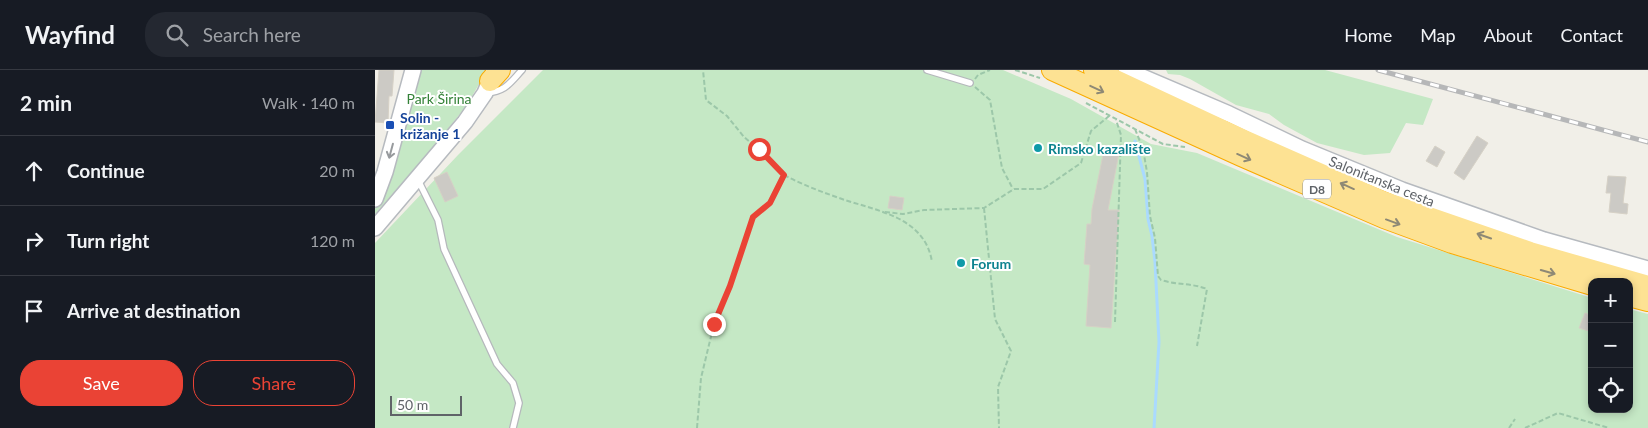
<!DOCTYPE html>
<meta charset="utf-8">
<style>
:root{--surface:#171b24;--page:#242831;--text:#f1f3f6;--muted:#9ea1a6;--line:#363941;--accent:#ea4335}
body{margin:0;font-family:Lato,sans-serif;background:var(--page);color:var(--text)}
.controls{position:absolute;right:15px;bottom:15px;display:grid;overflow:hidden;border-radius:10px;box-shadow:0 2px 8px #0003}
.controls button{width:45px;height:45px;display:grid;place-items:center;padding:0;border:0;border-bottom:1px solid var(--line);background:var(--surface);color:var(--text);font:25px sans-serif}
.scale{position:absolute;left:15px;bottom:12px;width:72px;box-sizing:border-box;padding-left:5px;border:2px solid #5f6368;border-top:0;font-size:14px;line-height:18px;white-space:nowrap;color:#5f6368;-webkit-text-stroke:4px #fff;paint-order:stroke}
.stop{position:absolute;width:15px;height:15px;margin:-11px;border:4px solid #ea4335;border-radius:50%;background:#fff}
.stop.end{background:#ea4335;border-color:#fff;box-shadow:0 1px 5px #0008}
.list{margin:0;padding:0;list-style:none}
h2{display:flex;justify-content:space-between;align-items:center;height:65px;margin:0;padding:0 20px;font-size:21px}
h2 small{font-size:16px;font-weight:400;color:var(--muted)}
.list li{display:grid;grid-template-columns:32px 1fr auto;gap:15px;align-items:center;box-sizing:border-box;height:70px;padding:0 20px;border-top:1px solid var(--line)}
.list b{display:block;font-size:19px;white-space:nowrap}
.list em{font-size:16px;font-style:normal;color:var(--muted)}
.actions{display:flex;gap:10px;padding:15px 20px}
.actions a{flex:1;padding:11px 0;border:1px solid var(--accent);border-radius:20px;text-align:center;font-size:18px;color:var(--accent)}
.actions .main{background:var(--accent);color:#fff}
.icon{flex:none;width:28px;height:28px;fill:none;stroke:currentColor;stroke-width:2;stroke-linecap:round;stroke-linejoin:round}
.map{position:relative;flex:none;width:1273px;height:358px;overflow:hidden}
header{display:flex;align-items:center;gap:30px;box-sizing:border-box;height:70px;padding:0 25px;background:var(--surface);border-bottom:1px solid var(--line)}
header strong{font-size:24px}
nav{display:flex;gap:28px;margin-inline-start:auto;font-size:18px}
.search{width:350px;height:45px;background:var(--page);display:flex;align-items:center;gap:12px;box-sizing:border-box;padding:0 18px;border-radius:20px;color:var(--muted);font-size:19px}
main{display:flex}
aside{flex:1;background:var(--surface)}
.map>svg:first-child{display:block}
.green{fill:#c5e8c5}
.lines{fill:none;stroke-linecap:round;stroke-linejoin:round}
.stream{stroke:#aadaff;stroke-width:3}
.building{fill:#cccac5;stroke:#d6d1c6}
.lane-casing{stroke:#b5b8bc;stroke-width:8}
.secondary-casing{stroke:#b6babf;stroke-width:18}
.highway-casing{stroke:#f9ab00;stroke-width:22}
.path{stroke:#9cc7a9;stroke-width:2;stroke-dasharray:5 2.5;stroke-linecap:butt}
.lane{stroke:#fff;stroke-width:5.5}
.secondary{stroke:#fff;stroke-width:15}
.highway{stroke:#fde293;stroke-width:20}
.rail-casing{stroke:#b6b7b8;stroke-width:5}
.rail{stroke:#fff;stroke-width:3;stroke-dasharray:9;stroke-linecap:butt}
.oneway{stroke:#8e8975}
.oneway2{stroke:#979a9d}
.route{stroke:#ea4335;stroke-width:6}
.transit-dot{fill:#1a4fb4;stroke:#fff;stroke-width:2}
.culture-dot{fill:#0f9aa8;stroke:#fff;stroke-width:2}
.labels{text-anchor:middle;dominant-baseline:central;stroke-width:4;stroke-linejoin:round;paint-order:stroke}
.shield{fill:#fff;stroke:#8f9295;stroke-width:1}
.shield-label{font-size:12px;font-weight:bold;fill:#5f6368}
.park-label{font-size:14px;fill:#348238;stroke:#fff}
.transit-label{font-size:14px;font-weight:bold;fill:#164399;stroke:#fff;text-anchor:start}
.culture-label{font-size:14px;font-weight:bold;fill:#0d838f;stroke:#fff;text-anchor:start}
.street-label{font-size:14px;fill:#5f6368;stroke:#fff}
</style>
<header>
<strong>Wayfind</strong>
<div class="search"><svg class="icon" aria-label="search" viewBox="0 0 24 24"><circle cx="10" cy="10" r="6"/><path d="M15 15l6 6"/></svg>Search here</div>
<nav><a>Home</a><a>Map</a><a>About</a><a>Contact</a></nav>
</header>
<main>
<aside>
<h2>2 min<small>Walk · 140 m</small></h2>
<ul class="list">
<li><svg class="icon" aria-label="ahead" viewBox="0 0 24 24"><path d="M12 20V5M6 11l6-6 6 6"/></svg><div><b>Continue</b></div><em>20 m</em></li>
<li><svg class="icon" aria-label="right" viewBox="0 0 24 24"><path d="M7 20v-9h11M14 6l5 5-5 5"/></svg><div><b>Turn right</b></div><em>120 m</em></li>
<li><svg class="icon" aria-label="arrive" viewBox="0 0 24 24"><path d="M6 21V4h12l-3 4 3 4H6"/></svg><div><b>Arrive at destination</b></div></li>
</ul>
<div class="actions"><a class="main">Save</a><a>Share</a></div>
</aside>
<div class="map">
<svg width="1273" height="358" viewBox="0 0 1273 358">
<rect width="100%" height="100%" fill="#f1efe8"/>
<path class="green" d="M43 0H112L92 35 61 74 0 144V138L14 105Z
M168 0H628L696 29 776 74 822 83 1022 167 1217 228V339H1254V239L1273 244V358H0V173L83 85Z
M791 0H950L1058 29 1048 55 1031 53 1015 83 989 85 942 73 909 55 894 44 861 35 815 9 805 5 793 4Z"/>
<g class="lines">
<path class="stream" d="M760 71 770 109 773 149 777 166 780 192 784 272 779 358"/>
</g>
<path class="building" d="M4 0H19L17 26H14L13 53 0 52Z
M1102 66 1113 73 1089 110 1079 103Z
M730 75 745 78 733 140H744L736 258 711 256 715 195 709 194 712 154H716L717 139Z
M1060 76 1070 82 1062 97 1051 91Z
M72 102 83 126 70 132 59 108Z
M1233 106 1251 107 1248 133 1253 134 1252 144 1234 142 1236 123H1231Z
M515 126 529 128 527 140 513 138Z
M1210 243 1217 246V262L1204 258Z"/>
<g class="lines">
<defs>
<path id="lane" d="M552 0 595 13
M111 23C131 21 134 14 147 0
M43 110 63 150 69 179 122 294 138 313 144 333 138 358"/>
<path id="secondary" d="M751 0 854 44 927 79 1027 120 1169 170 1273 199
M0 129 10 102 38 0
M0 158 90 52 110 23 119 1"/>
<path id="highway" d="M677 0 866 86 1009 148 1077 173 1217 215
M719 0 869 70 1007 131 1155 182 1273 216
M115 11 125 0
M1254 226 1273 231"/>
</defs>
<use href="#lane" class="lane-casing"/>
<use href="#secondary" class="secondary-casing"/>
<use href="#highway" class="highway-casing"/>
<path class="path" d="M640 0 665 8
M600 9 603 5 615 0
M600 17 615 30 627 98 638 119
M711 33 788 74 810 77
M760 59 768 79 772 102 775 146 780 168 783 206 786 210C801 215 817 213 832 219L822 276
M409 105C428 115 447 122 467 129 502 141 550 147 557 192
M609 138 620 249 636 281 623 317 624 358
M510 142 528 144 549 140 609 138 639 119H668L706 93 716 61 734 46
M740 252 746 65 741 50
M322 358 326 308 339 254 355 216 377 147 395 133 409 105 398 92 369 67 352 46 331 30 328 0
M1134 358 1140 349
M1150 358 1183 343 1234 358"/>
<use href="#lane" class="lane"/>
<use href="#secondary" class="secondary"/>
<use href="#highway" class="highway"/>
<defs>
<path id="rail" d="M1003 0 1273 72"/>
</defs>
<use href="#rail" class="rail-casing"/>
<use href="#rail" class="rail"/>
</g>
<defs><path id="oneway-shaft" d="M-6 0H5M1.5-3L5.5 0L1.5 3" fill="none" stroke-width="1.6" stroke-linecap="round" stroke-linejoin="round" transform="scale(1.25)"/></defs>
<g class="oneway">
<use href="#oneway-shaft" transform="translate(722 19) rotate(25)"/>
<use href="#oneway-shaft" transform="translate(869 87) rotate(24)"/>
<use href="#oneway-shaft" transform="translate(972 116) rotate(-156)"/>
<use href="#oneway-shaft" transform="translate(1018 152) rotate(20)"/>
<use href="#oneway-shaft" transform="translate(1109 166) rotate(-161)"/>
<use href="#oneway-shaft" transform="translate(1173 202) rotate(16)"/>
</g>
<use class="oneway2" href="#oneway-shaft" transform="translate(16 81) rotate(105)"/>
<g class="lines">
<path class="route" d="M339 254 355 216 378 147 395 133 409 105 384 79"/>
</g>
<rect class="transit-dot" x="10" y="50" width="10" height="10" rx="2.5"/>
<g class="culture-dot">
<circle cx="663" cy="78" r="5"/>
<circle cx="586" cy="193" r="5"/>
</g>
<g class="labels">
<rect class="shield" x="928" y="109.5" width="28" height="19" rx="4"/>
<g class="shield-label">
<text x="942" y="119">D8</text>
</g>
<g class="park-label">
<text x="64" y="28">Park Širina</text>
</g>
<g class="transit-label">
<text x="25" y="47">Solin -<tspan x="25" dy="16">križanje 1</tspan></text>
</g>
<g class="culture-label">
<text x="673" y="78">Rimsko kazalište</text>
<text x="596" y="193">Forum</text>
</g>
<g class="street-label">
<text transform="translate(1007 111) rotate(22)">Salonitanska cesta</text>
</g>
</g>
</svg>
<div class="controls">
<button>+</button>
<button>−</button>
<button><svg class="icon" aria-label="locate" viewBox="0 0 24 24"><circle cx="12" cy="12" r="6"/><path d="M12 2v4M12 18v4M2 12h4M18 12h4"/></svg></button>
</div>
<div class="scale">50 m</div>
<div class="stop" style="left:384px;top:79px"></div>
<div class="stop end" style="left:339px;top:254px"></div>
</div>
</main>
